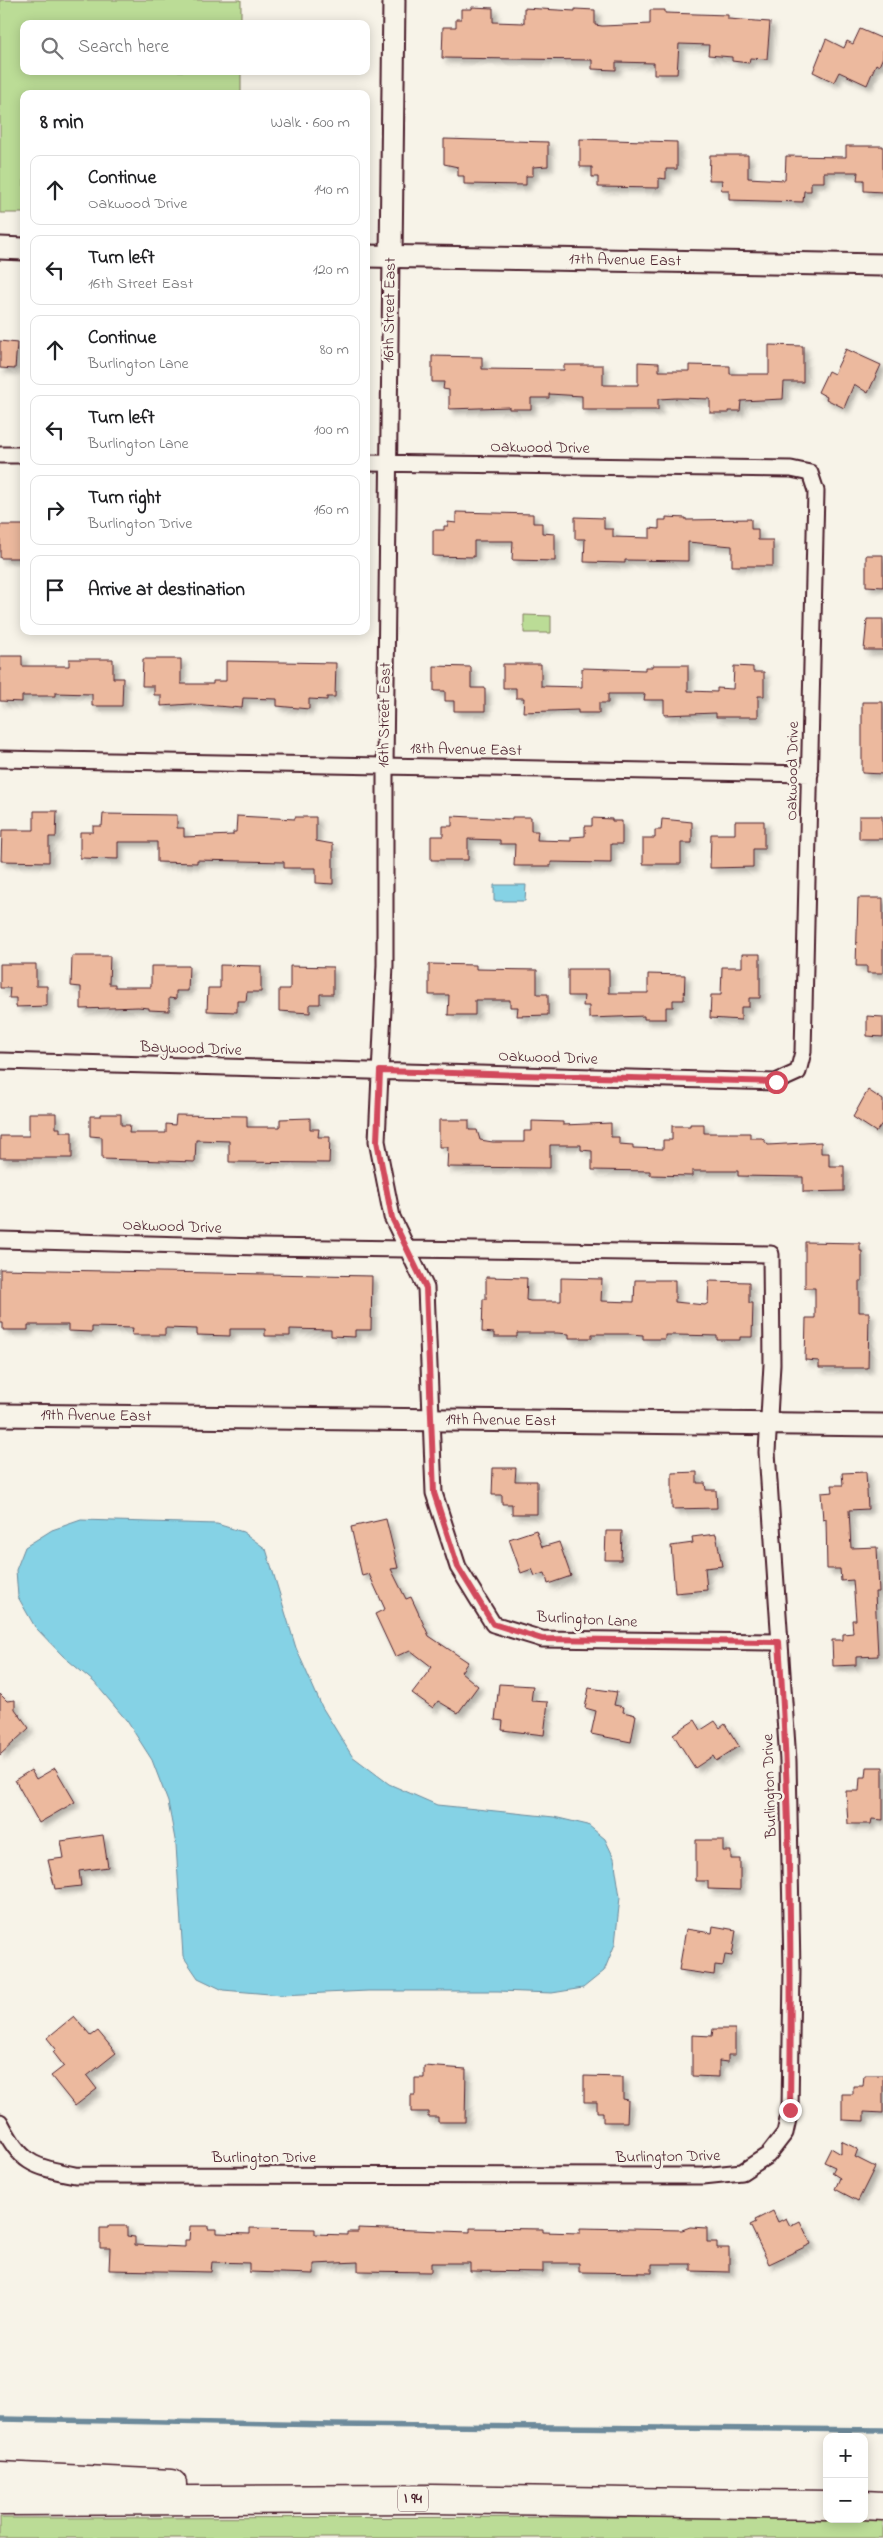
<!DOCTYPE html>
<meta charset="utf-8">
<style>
:root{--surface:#fff;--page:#f2f2f2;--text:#202124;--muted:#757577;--line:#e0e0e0}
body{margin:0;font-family:"Indie Flower",sans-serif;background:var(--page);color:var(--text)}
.controls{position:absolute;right:15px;bottom:15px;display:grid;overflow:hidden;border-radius:10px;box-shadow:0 2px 12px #0003}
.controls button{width:45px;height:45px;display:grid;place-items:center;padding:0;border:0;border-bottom:1px solid var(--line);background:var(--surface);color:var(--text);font:25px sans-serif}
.stop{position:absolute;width:15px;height:15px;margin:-11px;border:4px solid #d1495b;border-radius:50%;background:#fff}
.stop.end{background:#d1495b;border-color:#fff;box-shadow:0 1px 5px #0008}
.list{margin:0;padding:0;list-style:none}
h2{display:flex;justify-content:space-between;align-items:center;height:65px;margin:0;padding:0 20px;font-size:21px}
h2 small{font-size:16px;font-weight:400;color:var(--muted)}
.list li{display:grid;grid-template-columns:32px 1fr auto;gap:15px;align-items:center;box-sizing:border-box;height:70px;margin:0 10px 10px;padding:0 10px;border:1px solid var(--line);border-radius:10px}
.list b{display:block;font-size:19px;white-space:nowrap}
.list p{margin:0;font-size:16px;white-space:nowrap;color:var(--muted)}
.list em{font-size:16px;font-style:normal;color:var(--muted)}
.icon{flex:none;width:28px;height:28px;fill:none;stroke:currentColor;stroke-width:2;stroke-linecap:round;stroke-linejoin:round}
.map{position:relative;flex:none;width:883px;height:2538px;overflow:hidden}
.search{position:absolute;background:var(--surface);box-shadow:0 2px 12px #0003;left:20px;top:20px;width:350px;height:55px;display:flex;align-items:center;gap:12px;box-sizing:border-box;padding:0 18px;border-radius:10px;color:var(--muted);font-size:19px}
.panel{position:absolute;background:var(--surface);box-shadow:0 2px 12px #0003;left:20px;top:90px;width:350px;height:545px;border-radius:10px}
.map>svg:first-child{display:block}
.green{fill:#bbdc96;stroke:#827e60}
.water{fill:#85d2e5;stroke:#6d8a9b}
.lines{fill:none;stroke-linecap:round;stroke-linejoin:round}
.stream{stroke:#6d8a9b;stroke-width:5.5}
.building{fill:#ecb99e;stroke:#4a1f2b;filter:url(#shadow)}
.street-casing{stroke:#4a1f2b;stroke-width:19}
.secondary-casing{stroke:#4a1f2b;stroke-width:25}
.highway-casing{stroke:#4a1f2b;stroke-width:31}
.street{stroke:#f7f3e8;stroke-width:15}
.secondary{stroke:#f7f3e8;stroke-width:21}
.highway{stroke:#f7f3e8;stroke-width:28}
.route{stroke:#d1495b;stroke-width:6}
.labels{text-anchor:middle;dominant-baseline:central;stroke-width:5;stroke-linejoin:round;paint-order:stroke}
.shield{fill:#f7f3e8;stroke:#7e5f64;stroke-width:1}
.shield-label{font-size:15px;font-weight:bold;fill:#4a1f2b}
.street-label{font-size:16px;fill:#4a1f2b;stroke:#f7f3e8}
</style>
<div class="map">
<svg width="883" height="2538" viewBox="0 0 883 2538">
<defs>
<filter id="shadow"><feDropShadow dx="4.5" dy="4.5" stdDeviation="2.5" flood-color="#0004"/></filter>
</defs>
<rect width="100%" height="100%" fill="#f7f3e8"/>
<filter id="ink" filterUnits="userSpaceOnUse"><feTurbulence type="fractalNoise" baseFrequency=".02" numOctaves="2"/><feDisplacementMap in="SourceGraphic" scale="10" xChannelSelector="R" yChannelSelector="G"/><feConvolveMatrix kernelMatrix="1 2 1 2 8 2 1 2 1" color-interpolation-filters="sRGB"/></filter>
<g filter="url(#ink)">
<path class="green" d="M0 0H241V24H24V71H241V94H24V213H0Z
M524 615 551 616V633H524Z
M728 2517 883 2518V2538H0V2518Z"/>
<path class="water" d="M494 885H526L525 901H494Z
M81 1520 217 1524 243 1532 266 1549 296 1648 322 1707 352 1756 389 1784 437 1805 554 1817 588 1825 605 1839 614 1858 620 1897 615 1944 604 1971 583 1988 552 1993 498 1991H368L281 1995 223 1990 198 1978 183 1956 176 1845 168 1802 152 1760 127 1721 94 1682 63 1656 35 1627 18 1597 16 1570 25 1547 52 1530Z"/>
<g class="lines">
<path class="stream" d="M0 2419 335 2425 883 2430"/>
</g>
<path class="building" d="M472 7 493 8V22L524 23V8L575 11V9L595 10V25L602 26 650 24V10H665V13L728 15V19L770 22 767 59 750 58 749 63 732 61V57L708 55 709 45 679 44 677 74H654V63L616 62V70L592 69V60L442 58 443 27H456V19H461V9H472Z
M860 29 883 39V57L879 66 876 64 867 85 839 72 834 82 813 72 826 39 844 48 847 41 853 44Z
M444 139 548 142V166L533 167V176H526V185L464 184V176H458V167L444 164Z
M580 139 677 142V169H666V179L659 178V188L598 187V177H592V167H580Z
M846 146H883V192L864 191V180H857L858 172H824V182H811V191H804L803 202 729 200V190H721L722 180H709L710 155H748V178L785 180 786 156 846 157Z
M0 341 17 343 15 369 0 368Z
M769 345 803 346V382H784L783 399 741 401 740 411H729V413H710V399L676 398 658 399V410H582V396L549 394V398H531V409H509V407L449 409V390L443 389 444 382H432V356L482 357V369L564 370V365H603V385H638V362L659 363V371H689V365L730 366V374H769Z
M846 349 881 365 868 393 854 384 844 408 826 399 827 397 818 392 828 371 834 374Z
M456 512 533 514V523H542V533L555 534V561L512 560 513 541H474V557L433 556V530H444V526H448V522L456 523Z
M575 517 604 518V529H613V537L650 538V528L659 529V520H666V517L686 518V520L751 519V529H758V540H773V566H732V546L688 542V561L625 560V563L584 562 585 539H575Z
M0 525H24V558H0Z
M866 555H883V587L866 586Z
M867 619H883V650H864Z
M0 656H22V666H69V659H113V678H123L122 706H92V694L55 693V696H22V702L0 701Z
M143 659H181V684H213V681H226V661L336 663 335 697H327V700L309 699V709L277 706V699L243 698 242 708 191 704 161 706V695H154V686H142Z
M503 664H541V686L582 687V668L645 670V667H652V665H688V691L717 692V688L733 689 734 666 753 667V672H764V696H758V717H716V713L664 715V700H644L645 694H608V703H599V713H578V710L523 712 524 698H516V688H503Z
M434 666 471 667V688H485V711H454V701H445V691H434Z
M862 702H883V774L862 773Z
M34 811H57L56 837H49V862L1 861 2 830H34Z
M103 814 177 815V828H184V837L233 835V832H236L237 816 295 819V817H316V841L333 844V884L316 883V868H284V862L197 860V863L157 862V842H118V859L80 858V832H93V826H102Z
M452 816 512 819V817H531V831H538L537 840 571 841V837L585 836V826H592V818L612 819V821H622V844H611V863L551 862V866H514L515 844H500V840L468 839V860H431V836H443V826H452Z
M859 816H882L883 839H859Z
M662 819 692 822V843H681V864H643V838H655V830H661Z
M735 821H764V849H753V867L710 868 711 834H735Z
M858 898H883V973H867V966H856Z
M742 954H760V998H749V1007H741V1020L710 1018 711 995H721L722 967H742Z
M72 956H110L109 984H115V987H151V966H189L188 991H176V999L169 998V1011L149 1010V1008L138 1007 81 1009V987L71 986Z
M0 964H36V986H47V1006L16 1007V998H9L10 988H0Z
M429 964 476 965V969L537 970V994H548V1015L517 1016 518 1007H510V1000H475V1015H448L449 995H429Z
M220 965 261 966V992H247L246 1001H237V1012L207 1011 208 988H220Z
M290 966 333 967V994H320V1004H310V1013L279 1011V989H290Z
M568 969H609V993H648V974L685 975 684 1000H673V1007H666V1019H644V1016L589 1018V1006H583L584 996H568Z
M867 1016 883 1017V1037L867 1036Z
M868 1090 883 1100V1122L876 1132 853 1117Z
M29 1113H56V1128H60V1132H72V1158H0V1136H29Z
M101 1114H121V1125H130L129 1133H166V1124L175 1125 176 1115 247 1116V1127H280V1119L310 1118V1129H319L318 1137H330L329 1163 229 1162V1141L196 1140 195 1162 102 1159V1137L90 1136V1116H101Z
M439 1120H469V1130H477L480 1140 493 1142H524V1131H532V1121L563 1122V1125L611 1123V1137H619V1144L633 1145V1148L663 1149V1140H672V1126H690V1124H704V1133H750V1138H762L768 1145 821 1142V1153H829V1166H844V1191L803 1192V1177L738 1176V1171H692V1176L650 1175V1171L592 1170V1151L581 1150V1145H550V1168L447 1167 448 1147H439Z
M805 1242 860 1243V1251H862V1281H859V1312H869L868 1368H819V1361L805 1360 806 1318H815V1288H805Z
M0 1269 372 1276 371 1330H355V1337L331 1336V1330L290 1329V1336H265V1329H230V1336L197 1335V1329L165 1328V1335H132L133 1328 92 1327V1332L68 1331V1325H28V1330H3V1323H0Z
M486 1277 527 1278 526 1300 530 1301H561V1278L602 1279 601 1301 634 1302 635 1280H675V1302L705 1305 708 1303 709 1281 749 1282V1303H753L752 1337H740V1340H717V1336L678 1335H665V1339H643V1335L630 1334H592V1338H569V1334L557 1333H517V1337H494V1333L482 1332 483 1299H486Z
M493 1468H516L515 1481H537V1514H512V1504H502V1495H492Z
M697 1472V1483H705L706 1490H716L717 1508 672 1509V1473Z
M866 1472 868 1509 849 1510 851 1548 877 1547 879 1592H875L878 1656 856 1657V1665L833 1666 832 1640H843V1634L853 1633 852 1620H856L853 1580 841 1581 840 1569H827L826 1519 823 1520 821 1493 833 1492 832 1485H843L842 1473Z
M386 1519 398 1568 391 1569 406 1599 411 1597 429 1636 468 1662 461 1672 478 1686 458 1713 438 1701 433 1708 412 1693 432 1667 410 1650 395 1657 375 1614 385 1609 369 1574 362 1576 351 1527Z
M536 1530 542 1547 559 1542 571 1576 548 1584 545 1573 535 1576 532 1569 521 1573 509 1539Z
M606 1531H622L621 1560H605Z
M716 1534 722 1566 705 1568 707 1590 675 1593 671 1546 693 1543 692 1537Z
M499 1684 533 1686 531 1701 548 1702 544 1735 502 1730 503 1721 495 1720Z
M589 1688 617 1692 614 1705 624 1707 623 1712 636 1715 631 1742 591 1734 596 1711 585 1708Z
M0 1694 7 1701 15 1700V1709L29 1728 0 1755Z
M695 1720 701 1730 715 1721 720 1728 725 1724 739 1746 716 1761 713 1756 695 1768 673 1734Z
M867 1767H883V1820L872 1819 871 1824H848L846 1791H859L860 1777H866Z
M55 1768 75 1802 39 1823 15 1780 31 1770 36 1779Z
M103 1835 108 1867 79 1871 81 1886 55 1889 48 1860 64 1858 61 1841Z
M696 1840H723V1851H731V1859H740V1890L708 1889V1881H696Z
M713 1926 736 1930 732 1956 725 1955 723 1966 715 1965 714 1975 679 1970 686 1929 712 1933Z
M74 2016 91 2036 98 2031 116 2053 87 2076 97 2089 75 2106 51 2076 64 2066 53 2052 56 2049 47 2038Z
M713 2029H735V2055H728V2062L719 2061V2077L692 2076V2035L712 2036Z
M424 2066 466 2069 465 2122H438V2117H428V2112H411V2095H415V2078H424Z
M864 2075H883V2113L864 2112V2121L842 2120V2094H853V2086H863Z
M584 2076 623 2077V2099L628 2100 627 2122H603V2112H597V2102H584Z
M841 2141 858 2149 855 2157 875 2167 858 2201 835 2189 840 2178 832 2173 835 2167 824 2162 831 2148 841 2154Z
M773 2211 778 2222 786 2218 790 2226 800 2221 811 2244 769 2264 750 2225 756 2222 755 2220Z
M108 2226H127V2236L135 2237V2245L185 2247V2240H189L190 2226H208V2229H217V2233L250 2234V2228L315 2229V2234L347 2235V2232H358V2228L470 2232V2228L543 2229V2232L580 2233V2228L682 2230 690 2227 707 2228V2242H717V2248H729V2272L691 2271V2264H652V2273L579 2272V2263H543V2272L470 2271V2263H431V2272L358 2271V2262L314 2264V2274L249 2272V2263L212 2262 211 2272 109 2270 110 2248H100V2228H108Z"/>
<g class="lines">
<defs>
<path id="street" d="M391 256 385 766V965L377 1141 392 1217 426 1288 434 1493 458 1567 493 1624 542 1639 779 1642
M0 455H24
M0 759 810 774
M0 1061 776 1082 798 1072 803 1052 816 491 810 473 791 469 366 463
M0 1240 259 1247 771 1254 772 1364 767 1452 788 1761 792 1970 790 2110 785 2133 768 2155 742 2172 703 2176 75 2175C31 2166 22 2164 0 2122"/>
<g id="secondary">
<path d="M0 248 24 249"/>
<path id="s1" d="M366 256 883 265"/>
<path d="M391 256 394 0"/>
<path id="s2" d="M0 1415 883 1425"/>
</g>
<path id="highway" d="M0 2476 172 2484
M0 2501 431 2499 827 2505
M864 2505 883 2506"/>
</defs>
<use href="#street" class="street-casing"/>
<use href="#secondary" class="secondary-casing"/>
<use href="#highway" class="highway-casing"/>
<use href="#street" class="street"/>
<use href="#secondary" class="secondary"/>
<use href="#highway" class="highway"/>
</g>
</g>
<g class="lines" filter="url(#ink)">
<path class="route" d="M776 1082 380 1071 377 1141 392 1218 426 1288 434 1493 458 1567 493 1624 542 1639 779 1642C790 1798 792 1953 790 2110"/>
</g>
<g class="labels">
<rect class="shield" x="398" y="2486.5" width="30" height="25" rx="4"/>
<g class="shield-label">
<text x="413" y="2499">I 94</text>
</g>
<g class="street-label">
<text stroke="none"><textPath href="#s1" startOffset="259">17th Avenue East</textPath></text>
<text transform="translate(390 310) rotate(-89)">16th Street East</text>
<text transform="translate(540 448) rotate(1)">Oakwood Drive</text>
<text transform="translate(385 715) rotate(-89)">16th Street East</text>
<text transform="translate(466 750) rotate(1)">18th Avenue East</text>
<text transform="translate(793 771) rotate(-89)">Oakwood Drive</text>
<text transform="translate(191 1049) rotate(2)">Baywood Drive</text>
<text transform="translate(548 1058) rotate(2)">Oakwood Drive</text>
<text transform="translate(172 1227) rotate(2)">Oakwood Drive</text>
<text stroke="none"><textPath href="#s2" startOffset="96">19th Avenue East</textPath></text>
<text stroke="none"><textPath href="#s2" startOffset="501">19th Avenue East</textPath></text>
<text transform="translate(587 1620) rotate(3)">Burlington Lane</text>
<text transform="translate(770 1786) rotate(-92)">Burlington Drive</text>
<text transform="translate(668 2157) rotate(-1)">Burlington Drive</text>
<text x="264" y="2158">Burlington Drive</text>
</g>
</g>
</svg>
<div class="controls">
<button>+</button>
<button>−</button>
</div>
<div class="stop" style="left:776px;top:1082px"></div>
<div class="stop end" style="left:790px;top:2110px"></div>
<div class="search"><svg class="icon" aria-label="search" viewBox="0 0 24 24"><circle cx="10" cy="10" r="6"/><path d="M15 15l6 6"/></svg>Search here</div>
<section class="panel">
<h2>8 min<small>Walk · 600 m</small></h2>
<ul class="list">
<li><svg class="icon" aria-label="ahead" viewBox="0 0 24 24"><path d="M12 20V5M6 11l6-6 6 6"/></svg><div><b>Continue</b><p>Oakwood Drive</p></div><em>140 m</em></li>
<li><svg class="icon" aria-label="left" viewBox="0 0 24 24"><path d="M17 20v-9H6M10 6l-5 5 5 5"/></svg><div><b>Turn left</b><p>16th Street East</p></div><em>120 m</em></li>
<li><svg class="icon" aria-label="ahead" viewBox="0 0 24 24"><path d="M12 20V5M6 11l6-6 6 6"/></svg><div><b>Continue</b><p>Burlington Lane</p></div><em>80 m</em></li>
<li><svg class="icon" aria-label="left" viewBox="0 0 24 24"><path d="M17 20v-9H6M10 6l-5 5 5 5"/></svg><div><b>Turn left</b><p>Burlington Lane</p></div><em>100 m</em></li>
<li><svg class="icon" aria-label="right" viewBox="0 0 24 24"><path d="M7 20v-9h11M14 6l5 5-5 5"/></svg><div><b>Turn right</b><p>Burlington Drive</p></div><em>160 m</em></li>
<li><svg class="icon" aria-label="arrive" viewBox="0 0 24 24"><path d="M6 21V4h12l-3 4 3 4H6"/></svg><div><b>Arrive at destination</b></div></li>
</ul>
</section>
</div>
